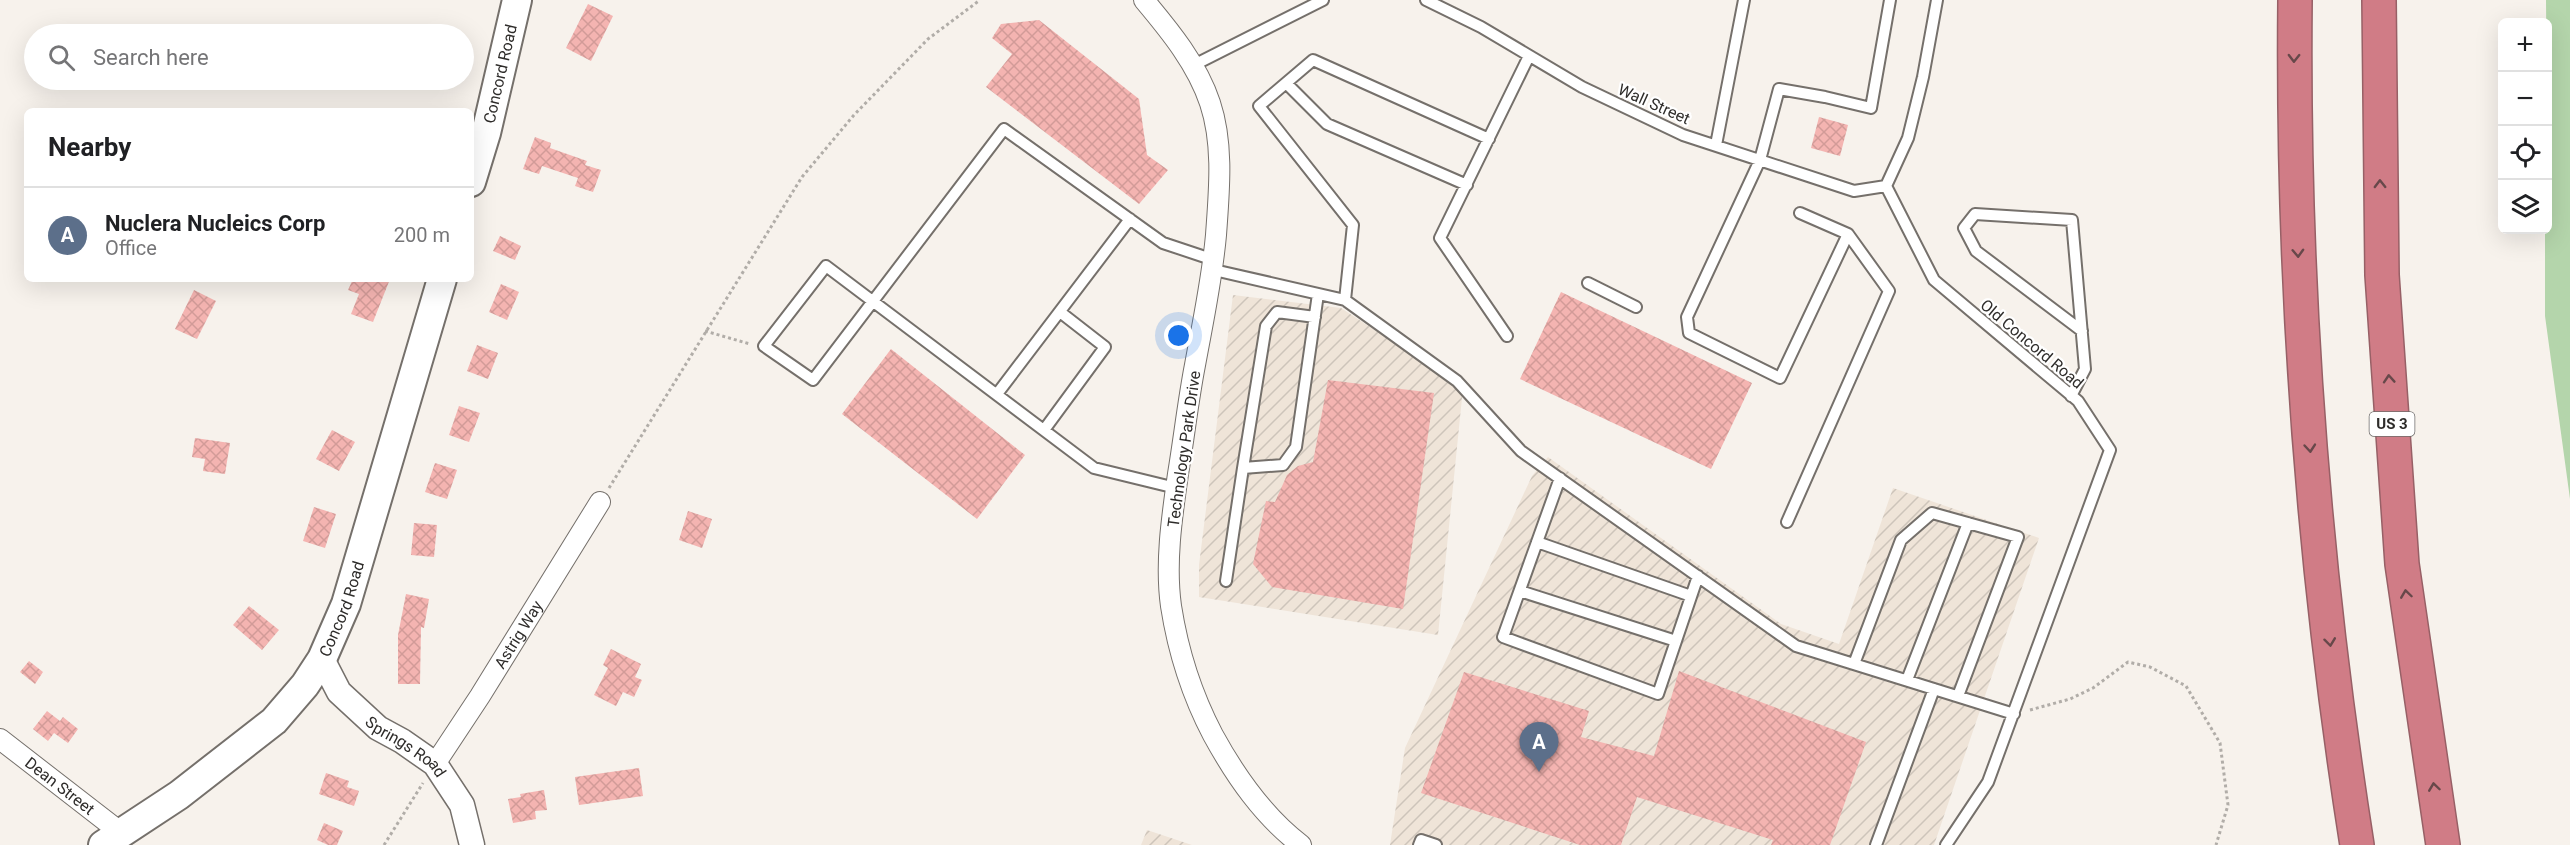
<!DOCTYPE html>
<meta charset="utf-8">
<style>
:root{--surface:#fff;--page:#f6f6f6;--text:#202124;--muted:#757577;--line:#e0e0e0;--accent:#1f6b6a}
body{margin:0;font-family:Roboto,sans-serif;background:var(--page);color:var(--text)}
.controls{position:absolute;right:18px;top:18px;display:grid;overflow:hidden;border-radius:9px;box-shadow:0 6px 24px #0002}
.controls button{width:54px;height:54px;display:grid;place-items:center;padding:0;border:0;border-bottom:2px solid var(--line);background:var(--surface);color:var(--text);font:30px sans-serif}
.you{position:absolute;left:1179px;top:336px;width:21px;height:21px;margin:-15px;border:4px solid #fff;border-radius:50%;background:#1a73e8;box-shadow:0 0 0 9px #1a73e833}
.badge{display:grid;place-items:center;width:39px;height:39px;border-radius:50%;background:var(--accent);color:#fff;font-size:20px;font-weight:700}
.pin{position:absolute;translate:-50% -50px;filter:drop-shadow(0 2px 3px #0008)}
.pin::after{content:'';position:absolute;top:32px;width:21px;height:18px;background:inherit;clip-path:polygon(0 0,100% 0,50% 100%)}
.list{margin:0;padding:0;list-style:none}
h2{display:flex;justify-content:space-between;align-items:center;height:78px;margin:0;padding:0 24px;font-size:26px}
h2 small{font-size:20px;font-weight:400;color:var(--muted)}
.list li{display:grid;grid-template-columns:39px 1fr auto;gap:18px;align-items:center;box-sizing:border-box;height:96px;padding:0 24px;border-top:2px solid var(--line)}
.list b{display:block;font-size:22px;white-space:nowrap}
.list p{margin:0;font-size:20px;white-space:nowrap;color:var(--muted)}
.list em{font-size:20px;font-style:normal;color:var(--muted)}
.icon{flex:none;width:33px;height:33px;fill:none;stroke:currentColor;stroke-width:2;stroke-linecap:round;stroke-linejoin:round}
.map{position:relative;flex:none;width:2570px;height:845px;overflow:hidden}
.search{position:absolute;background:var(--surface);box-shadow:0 6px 24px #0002;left:24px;top:24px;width:450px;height:66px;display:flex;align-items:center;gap:15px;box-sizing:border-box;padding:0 21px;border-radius:33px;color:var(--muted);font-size:22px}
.panel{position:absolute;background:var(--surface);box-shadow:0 6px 24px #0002;left:24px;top:108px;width:450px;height:174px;border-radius:9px}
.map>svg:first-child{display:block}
.industrial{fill:url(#industrial-furrows)}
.park{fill:#b4d5ab}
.building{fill:url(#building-cross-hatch)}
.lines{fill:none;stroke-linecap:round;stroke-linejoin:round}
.service-casing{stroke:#75706b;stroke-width:14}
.minor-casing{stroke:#75706b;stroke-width:22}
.tertiary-casing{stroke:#75706b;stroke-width:27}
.secondary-casing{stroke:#75706b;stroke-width:32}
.motorway-casing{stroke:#976066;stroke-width:36}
.path{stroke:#b1ada8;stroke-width:3;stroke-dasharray:3 3;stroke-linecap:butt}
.service{stroke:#fff;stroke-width:10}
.minor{stroke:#fff;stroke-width:20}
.tertiary{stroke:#fff;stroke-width:24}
.secondary{stroke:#fff;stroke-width:28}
.motorway{stroke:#d07c86;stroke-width:33}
.oneway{stroke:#67484a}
.labels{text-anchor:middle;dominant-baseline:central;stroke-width:4.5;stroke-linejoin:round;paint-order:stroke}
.shield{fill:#fff;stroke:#6d6b6a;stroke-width:1.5}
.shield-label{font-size:15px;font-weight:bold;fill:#2e2c2a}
.street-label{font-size:16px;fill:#2e2c2a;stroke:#fff}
</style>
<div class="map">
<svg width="2570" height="845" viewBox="0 0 2570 845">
<defs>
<pattern id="industrial-furrows" width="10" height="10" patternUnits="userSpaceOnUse" patternTransform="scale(1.5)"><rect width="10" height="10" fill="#efe4d8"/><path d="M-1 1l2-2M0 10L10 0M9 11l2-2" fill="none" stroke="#cdc4ba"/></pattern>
<pattern id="building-cross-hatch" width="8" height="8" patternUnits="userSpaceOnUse" patternTransform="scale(1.5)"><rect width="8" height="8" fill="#f4b4b1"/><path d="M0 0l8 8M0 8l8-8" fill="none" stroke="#d29b98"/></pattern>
</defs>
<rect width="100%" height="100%" fill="#f7f2ec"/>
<path class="industrial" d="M1233 295 1341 308 1463 388 1438 635 1199 597V565Z
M1548 457 1781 624 1839 644 1893 488 2039 538 1934 845H1390L1405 748 1532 476Z
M1147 830 1192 845H1141Z"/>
<path class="park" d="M2546 0H2570V499L2545 316V230H2548Z"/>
<path class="building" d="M588 4 613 16 591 61 566 48Z
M1039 20 1139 99 1147 155 1168 170 1139 204 986 87 1012 54 992 38 1001 24Z
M1819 117 1848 125 1840 156 1811 148Z
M535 137 551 143 550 148 587 161 585 165 601 170 593 192 575 186 578 178 542 166 539 174 523 169Z
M500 236 521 246 515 260 493 251Z
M353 279H390L373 322 351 314 359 294 348 290Z
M501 284 519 292 507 320 489 312Z
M194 290 216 301 197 339 175 329Z
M1561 292 1752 383 1711 469 1520 379Z
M477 345 498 353 488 379 467 371Z
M891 349 1025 455 977 519 842 414Z
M1328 380 1434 393 1403 609 1272 587 1253 564 1266 501 1275 502 1287 475 1298 466 1313 462Z
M459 406 480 413 469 442 449 435Z
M332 430 355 442 339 471 316 459Z
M195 438 230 443 225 474 203 471 205 459 192 457Z
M435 463 457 470 447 499 425 492Z
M314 507 336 514 325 548 303 541Z
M688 511 712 519 702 548 679 540Z
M414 523 437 525 434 557 411 555Z
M406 594 429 599 424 628 421 627 420 684H398V635Z
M249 606 279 630 262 650 233 625Z
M611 649 641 664 635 677 642 680 634 697 623 692 616 706 594 695 608 668 603 665Z
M29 661 43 672 35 684 20 672Z
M1679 671 1866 742 1830 845H1771L1773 840 1637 797 1621 845H1580L1421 793 1464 672 1589 711 1581 737 1654 756Z
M47 711 60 721 63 717 78 729 68 743 54 733 48 741 33 729Z
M639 768 643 796 579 805 575 777Z
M326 773 349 781 347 787 359 791 354 806 319 794Z
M544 790 547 810 535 811 536 819 513 823 508 799 521 797 520 794Z
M324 823 343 831 337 845H328L317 840Z"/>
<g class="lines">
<defs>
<path id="service" d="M1426 0 1481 27 1582 87 1683 135 1854 191 1886 186
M1192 66 1323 0
M1286 83 1327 124 1467 185
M1716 145 1744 0
M1886 186 1934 280 2078 401 2110 450 1988 782 1946 845
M1886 186 1908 138 1923 77 1937 0
M1800 213 1848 234 1780 378 1689 333 1687 317 1760 160 1779 89 1825 97 1871 108 1890 0
M1214 270 1345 300 1457 381 1521 451 1796 646 2014 714
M1588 283 1636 307
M1345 300 1353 225 1259 106 1313 60 1489 139
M1507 336 1440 238 1529 56
M997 394 1130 219
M2071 396 2085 369 2072 220 1975 214 1964 228 1976 251 2082 331
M1044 430 1105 347 1060 312
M1243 468 1266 326 1277 312 1315 317
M1560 478 1503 637 1658 694 1698 576
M1176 488 1094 468 826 266 764 346 813 380 1004 129 1163 243 1214 260
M1787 522 1889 291 1848 234
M1537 542 1691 596
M1226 581 1243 468 1283 465 1296 447 1318 294
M1520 591 1676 641
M1854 664 1901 540 1932 513 2018 537 1958 696
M1907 680 1968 523
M1419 845 1421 840 1436 845
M1876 845 1934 689"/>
<g id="minor">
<path d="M1144 0C1170 31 1197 64 1210 103 1224 145 1219 192 1216 235 1212 280 1203 321 1195 365 1188 401 1184 438 1178 474 1172 516 1165 563 1171 606 1178 651 1192 695 1213 735 1236 777 1263 816 1301 845"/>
<path id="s1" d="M0 739 120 832"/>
<path id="s2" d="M435 764 480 696 600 502"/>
</g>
<g id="tertiary">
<path id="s3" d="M322 659 339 692 378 728 402 741 435 764 462 805 472 845"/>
</g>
<g id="secondary">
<path id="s4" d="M471 182 486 133 517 0"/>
<path id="s5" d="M103 845 179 795 274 721 305 685 322 659 346 604 442 279"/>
</g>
<path id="motorway" d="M2295 0C2292 283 2313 566 2357 845
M2379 0 2382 275 2402 564 2443 845"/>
</defs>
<use href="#service" class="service-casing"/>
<use href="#minor" class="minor-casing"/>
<use href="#tertiary" class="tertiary-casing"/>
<use href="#secondary" class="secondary-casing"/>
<use href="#motorway" class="motorway-casing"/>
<path class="path" d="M705 331 750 344
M609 488 802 177 854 115 928 39 980 0
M2030 710 2070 699 2093 688 2128 662 2150 667 2186 686 2220 743 2228 805 2216 845
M384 845 423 783"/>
<use href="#service" class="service"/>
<use href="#minor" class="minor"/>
<use href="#tertiary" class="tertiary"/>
<use href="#secondary" class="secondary"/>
<use href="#motorway" class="motorway"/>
</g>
<defs><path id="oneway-chevron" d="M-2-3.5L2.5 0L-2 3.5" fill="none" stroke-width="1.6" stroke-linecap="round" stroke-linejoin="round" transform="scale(1.5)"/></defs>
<g class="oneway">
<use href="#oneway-chevron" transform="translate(2294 58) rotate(91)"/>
<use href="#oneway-chevron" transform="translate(2380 184) rotate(-91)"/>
<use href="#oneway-chevron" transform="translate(2298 253) rotate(88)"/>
<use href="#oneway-chevron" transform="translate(2389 379) rotate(-94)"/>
<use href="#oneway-chevron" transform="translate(2310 448) rotate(85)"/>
<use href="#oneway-chevron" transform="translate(2406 594) rotate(-98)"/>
<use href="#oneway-chevron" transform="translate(2330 642) rotate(83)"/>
<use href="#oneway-chevron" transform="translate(2434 787) rotate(-98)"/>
</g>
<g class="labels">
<rect class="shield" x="2369.5" y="412" width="45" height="24" rx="4.5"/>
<g class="shield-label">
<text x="2392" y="424">US 3</text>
</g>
<g class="street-label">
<text stroke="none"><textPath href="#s4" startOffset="112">Concord Road</textPath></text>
<text transform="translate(1654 104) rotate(24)">Wall Street</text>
<text transform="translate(2032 344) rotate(40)">Old Concord Road</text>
<text transform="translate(1184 449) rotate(-82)">Technology Park Drive</text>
<text stroke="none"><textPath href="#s5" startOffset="344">Concord Road</textPath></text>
<text stroke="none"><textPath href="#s2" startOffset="154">Astrig Way</textPath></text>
<text stroke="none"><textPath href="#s3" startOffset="124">Springs Road</textPath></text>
<text stroke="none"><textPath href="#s1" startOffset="76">Dean Street</textPath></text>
</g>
</g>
</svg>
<div class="controls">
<button>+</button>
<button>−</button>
<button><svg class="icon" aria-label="locate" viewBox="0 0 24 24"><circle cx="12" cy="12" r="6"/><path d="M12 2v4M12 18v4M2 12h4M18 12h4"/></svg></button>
<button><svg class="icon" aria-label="layers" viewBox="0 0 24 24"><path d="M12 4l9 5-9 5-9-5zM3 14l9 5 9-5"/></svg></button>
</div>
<div class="you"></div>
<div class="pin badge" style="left:1539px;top:772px;background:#5c6f8a">A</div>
<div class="search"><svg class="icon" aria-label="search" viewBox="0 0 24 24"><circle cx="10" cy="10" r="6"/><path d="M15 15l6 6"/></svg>Search here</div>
<section class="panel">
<h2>Nearby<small></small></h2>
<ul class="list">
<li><span class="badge" style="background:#5c6f8a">A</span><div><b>Nuclera Nucleics Corp</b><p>Office</p></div><em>200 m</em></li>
</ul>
</section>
</div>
